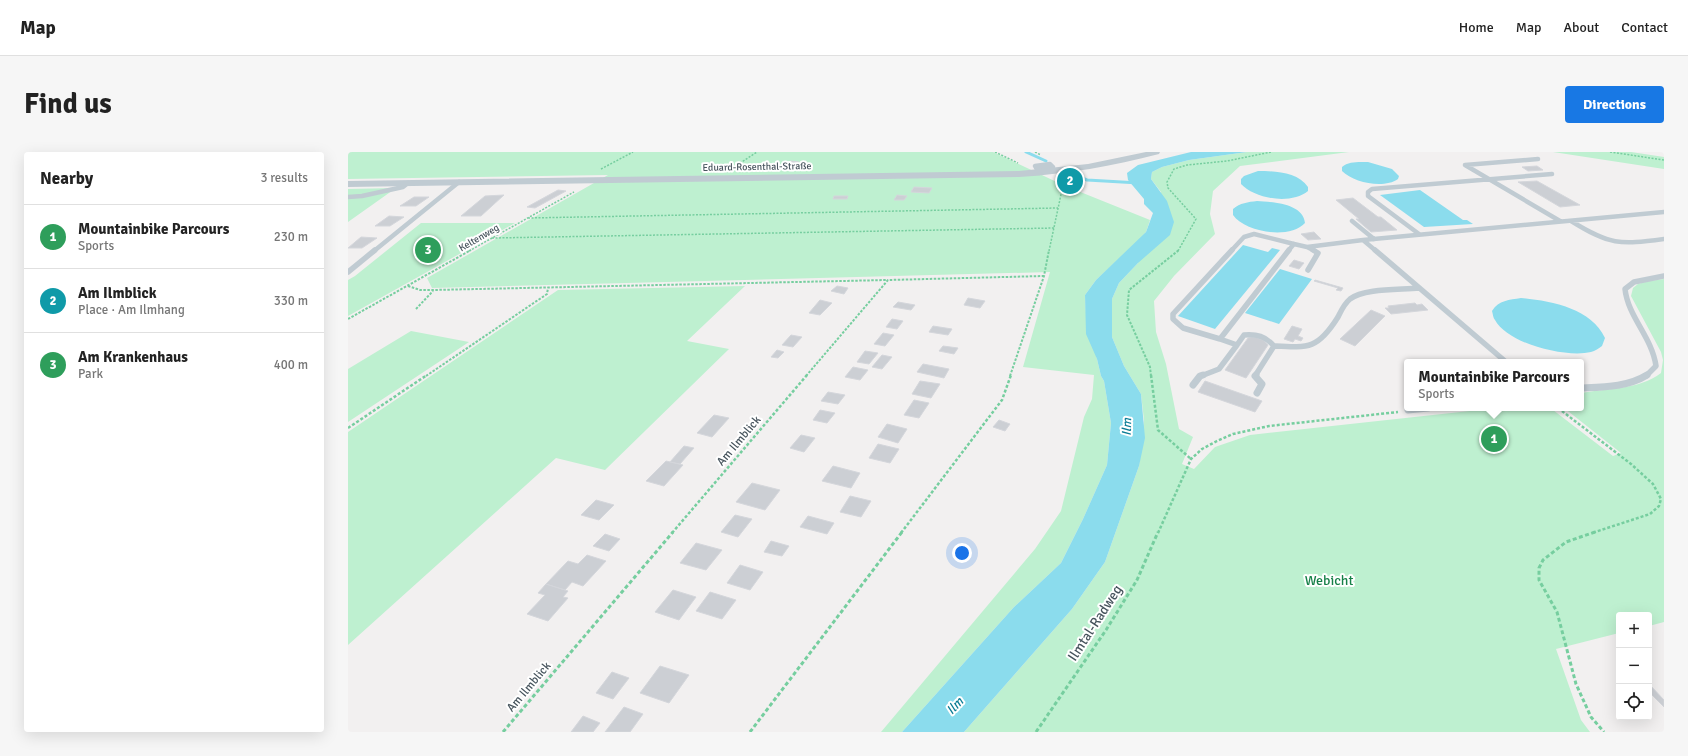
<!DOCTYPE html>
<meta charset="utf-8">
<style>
:root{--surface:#fff;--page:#f6f6f6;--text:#222;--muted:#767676;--line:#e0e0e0;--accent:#1878e4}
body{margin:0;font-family:Signika,sans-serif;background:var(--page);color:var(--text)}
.controls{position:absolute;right:12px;bottom:12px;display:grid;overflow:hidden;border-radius:4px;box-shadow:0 4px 16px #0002}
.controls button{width:36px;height:36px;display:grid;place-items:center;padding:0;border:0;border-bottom:1px solid var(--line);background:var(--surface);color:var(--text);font:20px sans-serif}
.you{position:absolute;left:614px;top:401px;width:14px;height:14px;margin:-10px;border:3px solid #fff;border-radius:50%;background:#1a73e8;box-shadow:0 0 0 6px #1a73e833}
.badge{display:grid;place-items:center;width:26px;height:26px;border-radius:50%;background:var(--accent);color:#fff;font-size:13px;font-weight:700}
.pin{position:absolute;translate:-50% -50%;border:2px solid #fff;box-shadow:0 1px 4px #0006}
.popup{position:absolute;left:1056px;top:207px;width:180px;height:52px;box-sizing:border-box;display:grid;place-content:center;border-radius:4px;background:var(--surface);filter:drop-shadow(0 1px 3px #0005);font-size:13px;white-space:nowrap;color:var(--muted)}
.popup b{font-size:15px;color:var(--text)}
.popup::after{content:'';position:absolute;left:50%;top:100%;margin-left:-8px;border:8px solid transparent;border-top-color:var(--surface)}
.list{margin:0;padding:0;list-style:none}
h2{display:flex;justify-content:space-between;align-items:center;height:52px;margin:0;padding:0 16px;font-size:17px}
h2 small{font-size:13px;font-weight:400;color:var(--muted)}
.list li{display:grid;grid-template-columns:26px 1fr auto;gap:12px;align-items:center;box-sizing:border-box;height:64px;padding:0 16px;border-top:1px solid var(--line)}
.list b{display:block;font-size:15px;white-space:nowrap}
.list p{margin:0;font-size:13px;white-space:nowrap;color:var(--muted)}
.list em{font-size:13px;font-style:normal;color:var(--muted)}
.icon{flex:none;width:22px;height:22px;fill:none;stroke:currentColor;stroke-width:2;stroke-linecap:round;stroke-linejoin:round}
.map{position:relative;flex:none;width:1316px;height:580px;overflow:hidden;border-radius:4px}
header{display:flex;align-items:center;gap:24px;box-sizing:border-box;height:56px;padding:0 20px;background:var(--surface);border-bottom:1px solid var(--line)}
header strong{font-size:19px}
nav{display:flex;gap:22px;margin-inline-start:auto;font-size:14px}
.intro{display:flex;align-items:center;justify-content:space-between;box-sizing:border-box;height:96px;padding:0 24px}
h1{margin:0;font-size:28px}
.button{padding:10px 18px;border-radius:4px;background:var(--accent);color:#fff;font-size:14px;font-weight:700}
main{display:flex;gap:24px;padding:0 24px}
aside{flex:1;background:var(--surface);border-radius:4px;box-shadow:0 4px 16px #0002}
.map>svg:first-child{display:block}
.green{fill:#bef0d0}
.water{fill:#8bdced}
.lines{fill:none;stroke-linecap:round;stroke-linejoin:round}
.stream{stroke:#8bdced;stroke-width:3}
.building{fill:#cccfd4;stroke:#d4d6db}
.path-far3{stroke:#76ce9f;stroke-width:1.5;stroke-dasharray:2 1.5;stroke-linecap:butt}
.path-far2{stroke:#76ce9f;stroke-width:2;stroke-dasharray:2.5 1.5;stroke-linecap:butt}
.path-far1{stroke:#76ce9f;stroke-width:2.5;stroke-dasharray:3 2;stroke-linecap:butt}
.path{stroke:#76ce9f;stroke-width:3;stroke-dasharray:4 2.5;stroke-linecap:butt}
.service-far2{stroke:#c0cbd2;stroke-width:4.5}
.service-far1{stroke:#c0cbd2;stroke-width:5.5}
.service{stroke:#c0cbd2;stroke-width:7}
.minor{fill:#c0cbd2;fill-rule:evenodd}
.labels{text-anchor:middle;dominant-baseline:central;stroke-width:4;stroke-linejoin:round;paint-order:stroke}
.far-street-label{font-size:10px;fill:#47545d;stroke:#fff}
.street-label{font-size:12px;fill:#47545d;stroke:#fff}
.water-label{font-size:13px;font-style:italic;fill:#0c7d95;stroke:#fff}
.near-park-label{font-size:14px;fill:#178048;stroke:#fff}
.near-street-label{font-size:14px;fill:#47545d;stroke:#fff}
</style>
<header>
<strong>Map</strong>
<nav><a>Home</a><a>Map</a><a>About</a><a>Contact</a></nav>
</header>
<div class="intro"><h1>Find us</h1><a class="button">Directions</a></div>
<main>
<aside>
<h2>Nearby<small>3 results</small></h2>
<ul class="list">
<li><span class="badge" style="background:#2e9e5b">1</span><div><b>Mountainbike Parcours</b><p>Sports</p></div><em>230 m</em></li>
<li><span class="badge" style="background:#0f9aa8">2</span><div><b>Am Ilmblick</b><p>Place · Am Ilmhang</p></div><em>330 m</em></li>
<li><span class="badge" style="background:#2e9e5b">3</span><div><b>Am Krankenhaus</b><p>Park</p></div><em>400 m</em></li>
</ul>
</aside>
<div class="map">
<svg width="1316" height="580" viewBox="0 0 1316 580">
<rect width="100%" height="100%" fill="#f2f0f0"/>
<path class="green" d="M0 0H645L715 33 802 68 798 80 791 88 748 128 737 143 738 161 753 224 756 229 763 271 759 313 735 367 713 411 666 455 554 580H533L687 397 713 359 736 265 744 247 746 223 675 215 702 120 84 136 79 126 260 23 0 27Z
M899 0H1001L892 14 865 39 862 62 867 82 826 124 806 149 808 180 818 212 831 277 845 285 834 312 846 317 867 295 902 283 1149 256H1193L1205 258 1265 304 1273 301 1216 256H1233V241C1259 236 1291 238 1313 221L1315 208 1313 200 1283 144 1285 136 1290 132 1301 129 1316 127V470L1301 474V463H1271V481L1208 497 1233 568 1242 580H616L724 457 757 410 791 314 796 268 793 242 776 214 764 185V147L771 131 790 111 813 40 803 27 804 20 814 15 841 8Z
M1205 0H1283L1316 5V17Z
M48 36 0 70V37Z
M73 71H167L0 164V128L7 124Z
M397 134 339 189 381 197 257 318 208 306 0 493V280L210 138Z
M63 179 121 190 0 270V217Z"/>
<path class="water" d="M843 0H899L841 8 814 15 804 20 803 27 819 49 826 70 822 83 790 111 771 131 764 147V185L776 214 793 242 797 286 791 314 757 410 724 457 616 580H554L666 455 713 411 735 367 759 313 763 271 756 229 753 224 749 207 738 182 737 143 748 128 798 80 805 61 796 52V47L780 28 779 21 790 13Z
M1020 10 1044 17 1051 24 1050 27C1036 37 1006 31 994 19V15C1001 9 1011 10 1020 10Z
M910 19C927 19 950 20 960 35V39C943 53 907 47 893 32V27L896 24Z
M1072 38 1115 68H1119L1125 72 1076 75 1032 43Z
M909 49C924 50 955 51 957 71 941 88 897 80 885 63V57C892 51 900 50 909 49Z
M895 93 920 100 924 96 932 98 867 177 830 164Z
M932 117 964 127 931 172 897 161Z
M1173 146C1203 149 1243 156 1257 186L1254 194C1251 196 1247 199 1243 200 1218 206 1160 192 1147 168 1145 166 1145 162 1144 159 1151 148 1161 148 1173 146Z"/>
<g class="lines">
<path class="stream" d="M678 0 698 9
M727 23 739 28 791 31"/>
</g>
<path class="building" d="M443 9 451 10 443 16 434 14Z
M1189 14 1195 18 1180 19 1174 15Z
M1189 29 1232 53 1212 55 1170 30Z
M566 35 584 36 581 41 563 40Z
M210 38 218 39 187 56 179 55Z
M156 43 133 64H113L137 44Z
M549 43 559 44 556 48H546Z
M486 44H500L499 47H485Z
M66 45H81L68 54H52Z
M1005 46 1030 65H1033L1049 78 1023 80 1008 67H1011L988 48Z
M41 64 56 65 42 74H27Z
M966 80 973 87 960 88 953 82Z
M13 85 29 86 14 96H0Z
M946 108 956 111 951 117 941 114Z
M967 128 995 136 993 139 988 138 990 136 966 129Z
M489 134 500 136 496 142 483 139Z
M620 146 637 149 632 156 616 153Z
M472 148 484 151 472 163 461 161Z
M550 150 567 153 563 158 545 155Z
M1067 151 1069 153 1074 152 1080 158 1043 162 1037 156H1041L1040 154Z
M1023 158 1037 164 1007 194 992 187Z
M544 167 555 169 549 177 538 175Z
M585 174 604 177 600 183 581 180Z
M944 174 954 177 950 184 955 186 953 189 947 187 945 190 936 187Z
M535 181 546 183 537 194 526 192Z
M443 183 454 185 445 195 434 193Z
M907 185 915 188 920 193 898 226 877 218 900 186Z
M595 194 610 196 606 202 591 199Z
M429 198 436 200 430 206 423 205Z
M517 199 530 201 521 212 509 210Z
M534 203 544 205 534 217 524 215Z
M575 212 601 217 596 226 569 220Z
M505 215 520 218 512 228 497 225Z
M572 229 592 232 583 246 564 242Z
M857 229 914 249 907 260 850 240Z
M480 240 497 243 490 252 473 249Z
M566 248 581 251 571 266 556 263Z
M472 258 487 261 479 271 465 268Z
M366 263 381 266 364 285 349 281Z
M651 268 662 272 657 279 645 275Z
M539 272 559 277 550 291 530 285Z
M453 283 467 286 456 300 442 296Z
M530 292 551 297 542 311 521 306Z
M336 294 346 296 332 312 322 310Z
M318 309 335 313 316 334 298 329Z
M485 314 512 321 503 336 474 329Z
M404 331 432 338 417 358 388 350Z
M502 344 523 349 513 365 492 360Z
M248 348 266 353 251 368 233 363Z
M387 363 404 367 390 385 373 380Z
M460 364 486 371 479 382 452 375Z
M257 382 272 387 261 399 245 394Z
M423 389 441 394 434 404 416 400Z
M348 391 374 398 358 418 332 411Z
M239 403 258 409 235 434 224 430 217 438 198 432 220 409 230 412Z
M392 413 415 420 402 438 379 431Z
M198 432 220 439 215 445 220 446 200 469 179 462 197 443 190 441Z
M325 438 348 445 331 468 307 460Z
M362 440 388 448 374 467 348 459Z
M312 514 341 523 321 551 292 541Z
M264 520 281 526 265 547 248 541Z
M1301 532 1316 548V555L1301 540Z
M276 555 295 562 282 580H257Z
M235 564 252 571 245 580H223Z"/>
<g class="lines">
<path class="path-far3" d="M647 0 670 11
M687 0 693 3
M1262 0 1316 8
M386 15 409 0
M253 17 285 0
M180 66 710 56
M144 86 706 76
M121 99 226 40
M701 99 715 33 714 28
M830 99 848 67 820 36 819 30 826 17 839 13 879 9 923 0"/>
<path class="path-far2" d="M60 134 72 138H85L539 128
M68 157 85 139
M0 167 123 98
M78 224 199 142 200 136
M458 224 540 128 696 124
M662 224 696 124 701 98
M803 224 802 215 779 163 781 138 831 98"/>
<path class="path-far1" d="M803 223 810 278 843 307
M1210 256 1283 312 1305 332 1313 347 1311 354 1302 362 1244 381
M0 276 79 223
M324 381 459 223
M553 381 654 248 663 223
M810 381 843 307 854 297 869 289 885 282 921 274 1050 260"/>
<path class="path" d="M1247 380 1218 390 1195 408 1191 416V428L1209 460 1228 532 1243 565 1256 580
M155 580 325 380
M402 580 554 380
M688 580 758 478 789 428 810 380"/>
<path class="service-far2" d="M1190 7 1117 13 1212 69
M689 17 705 15 702 12 687 14 691 21
M0 45 14 44 55 35 60 31
M1004 69 1026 87
M1223 69C1262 93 1271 93 1316 87
M1071 82 1020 44V40L1024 37 1204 22
M946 92 959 95 1015 88
M959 95 967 99
M26 99 111 30
M883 99 896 85 906 82 946 92
M940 99 946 92
M1028 99 1015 88 1316 60"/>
<path class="service-far1" d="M884 98 825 162V167L835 176 872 187 941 98
M1027 98 1158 210
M960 118 970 101 965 98
M0 120 27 98
M889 193 896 183C909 182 917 184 926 194L907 224
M926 194C961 196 970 197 990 165 993 159 996 152 1002 147 1016 136 1053 138 1071 136
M853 224 871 217 889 193 872 187
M1298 224 1308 214C1304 185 1280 165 1277 137L1286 130 1316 124"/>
<path class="service" d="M908 223 907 224 914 232 909 241
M845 233 852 224 855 223
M1233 236C1255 235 1280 235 1299 223
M1060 258 1080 256"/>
<path class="minor" d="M798 0H812L811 2C765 14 719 22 671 25L0 35V29L671 19 740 12Z"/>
</g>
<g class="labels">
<g class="far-street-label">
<text transform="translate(409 15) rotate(-1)">Eduard-Rosenthal-Straße</text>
<text transform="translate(131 86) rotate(-30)">Keltenweg</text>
</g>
<g class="street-label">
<text transform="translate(391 289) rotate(-50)">Am Ilmblick</text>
<text transform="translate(181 535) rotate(-50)">Am Ilmblick</text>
</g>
<g class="water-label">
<text transform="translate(779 275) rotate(-89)">Ilm</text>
<text transform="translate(607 554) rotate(-47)">Ilm</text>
</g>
<g class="near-park-label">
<text x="981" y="428">Webicht</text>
</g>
<g class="near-street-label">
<text transform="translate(747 471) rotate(-57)">Ilmtal-Radweg</text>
</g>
</g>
</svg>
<div class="controls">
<button>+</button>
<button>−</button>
<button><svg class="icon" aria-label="locate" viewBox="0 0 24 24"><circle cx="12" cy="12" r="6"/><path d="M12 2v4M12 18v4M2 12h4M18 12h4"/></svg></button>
</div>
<div class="you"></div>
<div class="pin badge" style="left:1146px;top:287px;background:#2e9e5b">1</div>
<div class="popup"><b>Mountainbike Parcours</b>Sports</div>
<div class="pin badge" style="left:722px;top:29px;background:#0f9aa8">2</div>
<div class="pin badge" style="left:80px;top:98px;background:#2e9e5b">3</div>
</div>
</main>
